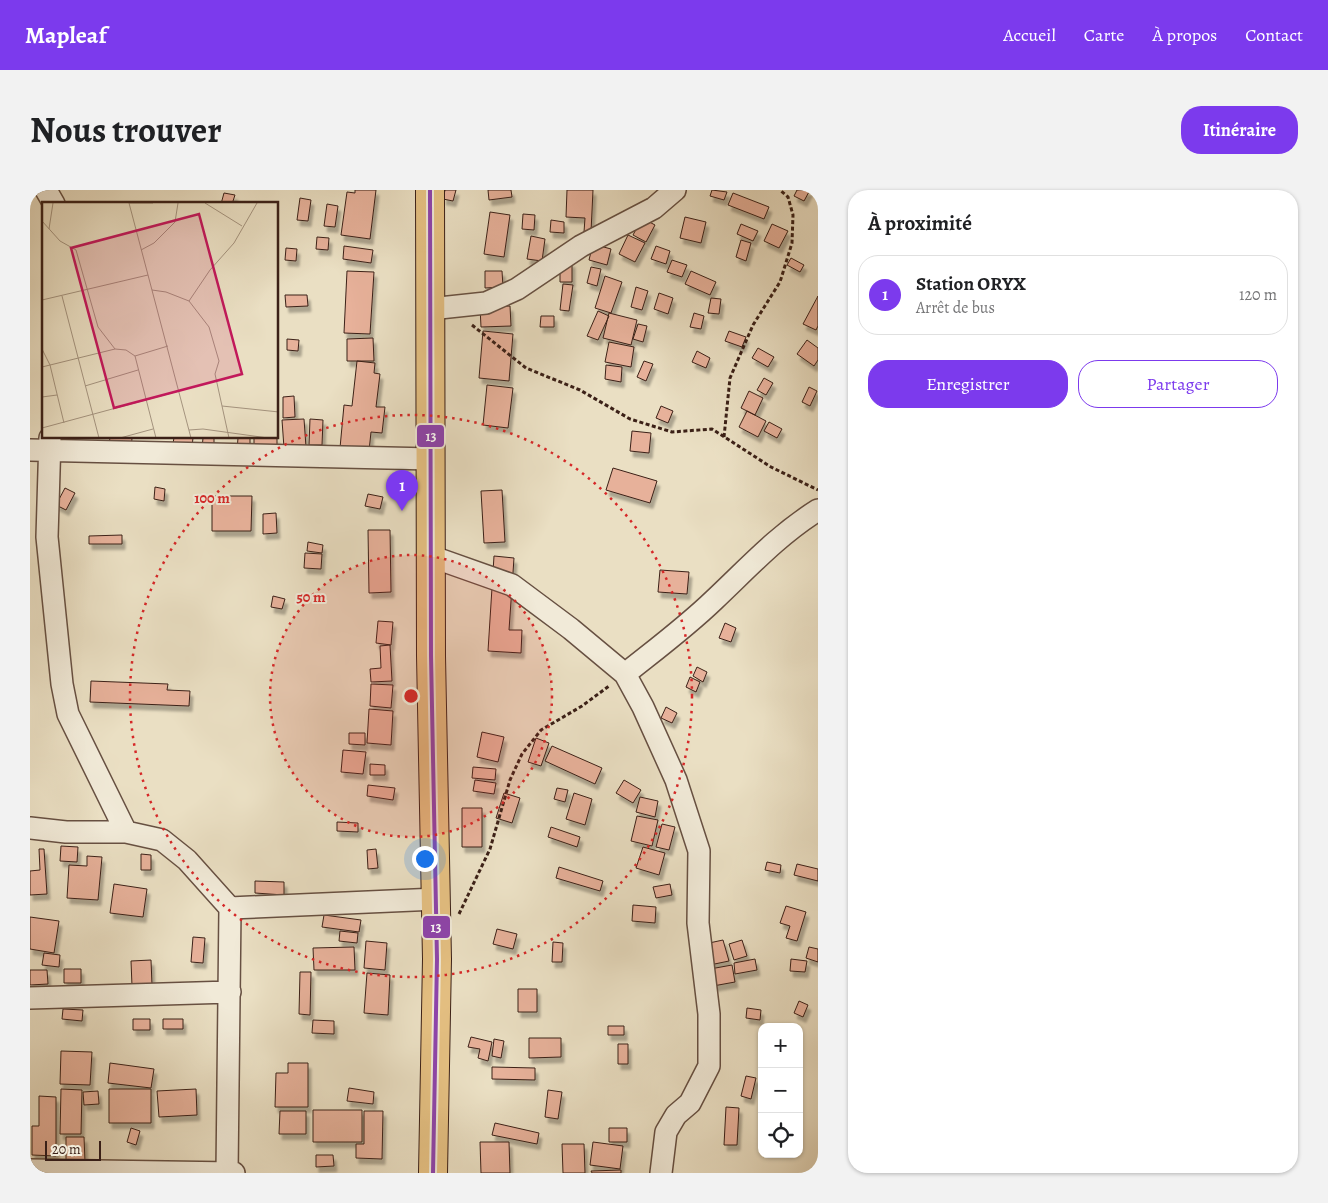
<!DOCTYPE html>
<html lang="fr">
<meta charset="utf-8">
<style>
:root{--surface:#fff;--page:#f2f2f2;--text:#202124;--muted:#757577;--line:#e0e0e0;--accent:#7c3aed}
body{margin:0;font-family:Alegreya,serif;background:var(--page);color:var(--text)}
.controls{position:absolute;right:15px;bottom:15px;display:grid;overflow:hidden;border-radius:10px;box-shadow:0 1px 4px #0004}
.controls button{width:45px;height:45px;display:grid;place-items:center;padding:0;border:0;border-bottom:1px solid var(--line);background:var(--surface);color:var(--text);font:25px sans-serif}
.scale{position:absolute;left:15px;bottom:12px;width:56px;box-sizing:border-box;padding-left:5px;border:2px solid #3b2017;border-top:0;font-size:14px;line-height:18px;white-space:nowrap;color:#3b2017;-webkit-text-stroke:4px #f1ead8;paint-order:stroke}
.you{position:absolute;left:394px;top:668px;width:18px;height:18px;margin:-12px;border:4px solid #fff;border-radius:50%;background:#1a73e8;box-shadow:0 0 0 8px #1a73e833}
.badge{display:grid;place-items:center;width:32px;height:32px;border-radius:50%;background:var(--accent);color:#fff;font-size:16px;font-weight:700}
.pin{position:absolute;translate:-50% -41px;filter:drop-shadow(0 1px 2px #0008)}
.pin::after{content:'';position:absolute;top:26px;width:18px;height:15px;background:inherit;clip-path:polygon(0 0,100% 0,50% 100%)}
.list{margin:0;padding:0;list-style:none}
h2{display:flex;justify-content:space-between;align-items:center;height:65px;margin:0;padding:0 20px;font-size:21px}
h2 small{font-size:16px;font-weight:400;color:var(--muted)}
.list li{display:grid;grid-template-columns:32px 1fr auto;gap:15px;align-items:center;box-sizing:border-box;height:80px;margin:0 10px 10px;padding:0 10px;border:1px solid var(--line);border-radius:20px}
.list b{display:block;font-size:19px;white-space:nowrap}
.list p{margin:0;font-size:16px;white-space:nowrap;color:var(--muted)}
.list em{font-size:16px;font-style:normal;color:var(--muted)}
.actions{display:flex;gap:10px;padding:15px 20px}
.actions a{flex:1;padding:11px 0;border:1px solid var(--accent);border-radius:20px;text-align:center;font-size:18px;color:var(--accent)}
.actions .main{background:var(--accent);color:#fff}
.icon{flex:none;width:28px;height:28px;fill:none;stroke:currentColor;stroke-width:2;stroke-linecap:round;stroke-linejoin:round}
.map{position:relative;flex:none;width:788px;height:983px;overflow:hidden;border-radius:20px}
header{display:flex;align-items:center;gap:30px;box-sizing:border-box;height:70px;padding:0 25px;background:var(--accent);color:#fff}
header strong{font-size:24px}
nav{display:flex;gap:28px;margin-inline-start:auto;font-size:18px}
.intro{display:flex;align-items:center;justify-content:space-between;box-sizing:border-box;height:120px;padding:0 30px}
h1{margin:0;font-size:35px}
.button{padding:12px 22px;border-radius:20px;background:var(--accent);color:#fff;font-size:18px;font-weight:700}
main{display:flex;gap:30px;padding:0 30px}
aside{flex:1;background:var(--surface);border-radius:20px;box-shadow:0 1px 4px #0004}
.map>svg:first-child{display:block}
.building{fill:#e7b19a;stroke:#3b2017;filter:url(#shadow)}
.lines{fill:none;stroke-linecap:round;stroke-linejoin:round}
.street-casing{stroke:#675042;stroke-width:24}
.primary-casing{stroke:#3b2017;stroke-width:30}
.path{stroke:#3b2017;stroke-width:3;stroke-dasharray:4 2.5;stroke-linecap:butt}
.street{stroke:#f1ead8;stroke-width:21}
.primary{stroke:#e5c082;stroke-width:28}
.bus-1-casing{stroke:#f1ead8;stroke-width:8}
.bus-1{stroke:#8e44ad;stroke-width:4}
.ring{fill:none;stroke:#d62828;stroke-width:2.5;stroke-dasharray:2.5 5}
.inset-road{fill:none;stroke:#a4937e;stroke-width:1}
.view{fill:#c2185b;fill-opacity:0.15;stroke:#c2185b;stroke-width:2.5}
.inset-edge{fill:none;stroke:#3b2017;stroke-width:2.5}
.centre{fill:#d62828;stroke:#f1ead8;stroke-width:2.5}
.ring-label{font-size:15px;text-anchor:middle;font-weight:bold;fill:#d62828;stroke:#f1ead8;stroke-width:4;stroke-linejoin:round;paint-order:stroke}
.line-badge{stroke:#f1ead8;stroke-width:2}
.badge-label{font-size:14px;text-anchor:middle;font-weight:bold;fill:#fff}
</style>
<header>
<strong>Mapleaf</strong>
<nav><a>Accueil</a><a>Carte</a><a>À propos</a><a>Contact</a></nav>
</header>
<div class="intro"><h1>Nous trouver</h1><a class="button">Itinéraire</a></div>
<main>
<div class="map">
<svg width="788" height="983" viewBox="0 0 788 983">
<defs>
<filter id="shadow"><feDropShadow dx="3" dy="5.5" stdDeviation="1" flood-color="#0004"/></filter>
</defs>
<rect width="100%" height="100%" fill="#eadfc3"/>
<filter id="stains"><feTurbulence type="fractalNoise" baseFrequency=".004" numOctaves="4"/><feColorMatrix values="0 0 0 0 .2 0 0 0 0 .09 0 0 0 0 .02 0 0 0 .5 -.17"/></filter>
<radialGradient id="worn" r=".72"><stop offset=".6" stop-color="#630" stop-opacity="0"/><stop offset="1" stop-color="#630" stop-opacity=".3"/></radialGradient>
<path class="building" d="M325 0H346L340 49 311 45 317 2 325 3Z
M415 0H426L423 11 413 9Z
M458 0H481L482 7 459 10Z
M537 0H563L561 42H554L555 28 536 27Z
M682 0 697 2 694 10 680 6Z
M767 0H780L774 11 764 6Z
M194 3 205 5 202 14H191Z
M703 3 739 17 734 29 698 15Z
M270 8 281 10 278 31 267 30Z
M297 14 308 16 305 37 294 36Z
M460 22 480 25 474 67 454 64Z
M493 24 505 25 504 40 492 39Z
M655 27 676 32 671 53 650 48Z
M612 28 625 35 616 52 603 45Z
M521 30 534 32V43L520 42Z
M711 34 728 41 723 51 707 44Z
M742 34 758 41 749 58 734 51Z
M598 45 615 53 605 72 589 64Z
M501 46 515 49 512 71 497 69Z
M287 47 299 48 298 60 286 59Z
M711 50 721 53 716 71 706 67Z
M563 54 581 59 577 75 559 70Z
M314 56 343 60 341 73 313 69Z
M626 56 640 61 636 74 621 69Z
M256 58 267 59 266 71 255 70Z
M761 68 774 75 770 82 757 75Z
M642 70 657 75 652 87 637 82Z
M530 72H542V92H530Z
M561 77 571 79 567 96 557 93Z
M317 81 344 82 340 144 314 143Z
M455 81H472L473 97 455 98Z
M661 81 686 92 680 105 655 94Z
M575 86 592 92 581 123 565 118Z
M533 94 543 95 539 121 530 120Z
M606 97 618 101 612 120 601 117Z
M629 103 643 108 638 124 624 119Z
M255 105H277L278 116 256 117Z
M788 106V136L786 140 773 134Z
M681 108 691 109 689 124 678 123Z
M480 116 481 136 451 137 450 117Z
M568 121 579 126 568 150 557 146Z
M579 123 607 130 601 155 573 148Z
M664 123 674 126 671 139 660 137Z
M511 126H524V137H510Z
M608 134 617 136 613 152 603 149Z
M453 141 483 144 479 191 449 188Z
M699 141 716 147 712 157 695 151Z
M343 148 344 171H317V149Z
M257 149 269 150 268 161 257 160Z
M777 150 788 158V170L784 176 767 164Z
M579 152 604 157 601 177 575 172Z
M728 158 744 167 738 177 722 168Z
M667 161 680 168 676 178 662 172Z
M327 171 345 173 344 183 350 184 346 217H355L352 243 341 242 339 261 310 258 314 215 322 216Z
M614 171 623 174 616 191 607 187Z
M576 175 592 177 591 192 575 189Z
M734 188 743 193 736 205 727 200Z
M457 195 483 198 478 238 453 235Z
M779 197 787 201 780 216 772 212Z
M719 201 733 208 725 225 711 218Z
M264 206 265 227 253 228V207Z
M631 216 643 221 638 233 626 228Z
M717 221 736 231 728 247 709 237Z
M274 229 276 257 254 258 252 230Z
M280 229 293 230 292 255H279Z
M739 232 752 239 747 248 734 241Z
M602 241 621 243 619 263 600 261Z
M80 248H102L101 261 78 259Z
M144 248H163L162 256 143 253Z
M173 248H184V258H172Z
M208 248H220V261L207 260Z
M224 248H247V259H224Z
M583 278 627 291 620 313 576 300Z
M125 297 135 299 134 311 124 309Z
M35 298 45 303 36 320 26 315Z
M472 300 475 352 454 353 451 301Z
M338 304 353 307 350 319 335 316Z
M182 306H222L221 341H182Z
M246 323 247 343 233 344V324Z
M338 340H360L361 402 339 403Z
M92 345V354H59V346Z
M278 352 293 355 292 363 277 361Z
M275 363 292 364 291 379 274 378Z
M464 366 484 368 479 440H492L491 463 458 461Z
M630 380 659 382 657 404 628 402Z
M243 406 255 409 252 419 241 417Z
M348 431 363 432 361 455 346 453Z
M695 433 706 438 701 452 689 448Z
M360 455 362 491 341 492 340 479 351 478 350 456Z
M667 477 677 482 673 492 663 486Z
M660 487 670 492 666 502 656 497Z
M61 491 138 494 137 500 160 501 159 516 60 512Z
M341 494 363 495 361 518 340 516Z
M636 517 647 523 642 533 631 528Z
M339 519 363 521 361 555 337 553Z
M452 542 474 547 468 572 447 567Z
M319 543H335V555L319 554Z
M506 548 519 553 511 576 498 572Z
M522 556 572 578 565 594 515 571Z
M313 560 336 562 333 584 311 582Z
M340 574 355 575V585H340Z
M443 577 466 579 465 590 442 588Z
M445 590 466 593 464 604 443 601Z
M594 590 611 600 603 613 586 603Z
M338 595 365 598 363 610 337 606Z
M527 598 538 600 535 612 524 609Z
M474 603 490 608 482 633 466 628Z
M544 603 562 609 555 635 536 629Z
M610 607 628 611 625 627 606 622Z
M432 618H452V657H432Z
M607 626 628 630 622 656 601 651Z
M307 632 328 633V642L307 641Z
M632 634 645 637 639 660 626 657Z
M521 637 550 647 547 657 518 647Z
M31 656 48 657 47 672 30 671Z
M613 657 635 663 629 685 606 678Z
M9 659H14L17 704 0 705V681L10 680Z
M346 659 348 678 338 679 337 660Z
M111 664 121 665V680H111Z
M57 666 72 667 68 710 37 708 39 675 57 676Z
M737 672 751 675 750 683 735 680Z
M767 674 788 679V691L764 685Z
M529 677 573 691 570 701 526 688Z
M225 691 254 692V705L225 703Z
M84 694 117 699 113 727 80 723Z
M640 694 642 705 626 708 623 697Z
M603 715 626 717 625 733 602 731Z
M756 716 776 722 767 751 756 748 760 736 750 733Z
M294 725 331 730 329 742 292 737Z
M0 727 29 731 24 763 0 759Z
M467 739 487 744 483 759 463 754Z
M310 741 328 743 327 753 309 751Z
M163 747 175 748 173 773 161 772Z
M693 750 699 771 675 776 670 755Z
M712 750 717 766 704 770 699 754Z
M336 751 357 753 355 780 334 778Z
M523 752 533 753 532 772H522Z
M324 757 325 780H284L283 758Z
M779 757 788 759V772L776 768Z
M14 763 30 765 29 777 12 775Z
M725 769 727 780 705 784 704 773Z
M761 769 777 771 775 782 760 781Z
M121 770 122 795 102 796 101 771Z
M702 775 705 792 683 796 680 779Z
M34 779H51V793H34Z
M0 780H17L18 794 0 795Z
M270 782H281L280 825 269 824Z
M337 783 360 785 358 825 334 823Z
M488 799H507V822H488Z
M769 811 778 815 773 827 764 823Z
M717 818 731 820 730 830 716 828Z
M33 819 53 820 52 831 32 829Z
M103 829H120V840H103Z
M133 829H153V839H133Z
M283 830 304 831V844L282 843Z
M578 836H594V845H578Z
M441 847 462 852 458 871 448 868 450 859 438 857Z
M499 848H531V867L499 868Z
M464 849 474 851 471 868 462 866Z
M588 854H598V874H588Z
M31 861 62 862 60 895 30 894Z
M80 873 124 879 121 898 78 893Z
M258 873H278V917H245L246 883H258Z
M462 877 505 878V890L462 889Z
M716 886 726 888 721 909 711 906Z
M319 898 344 902 343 914 317 911Z
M31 899 52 900 51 944H30Z
M79 899H121V933H79Z
M166 899 167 925 129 927 127 901Z
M518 900 532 902 528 929 515 927Z
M68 901 69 914 54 915 53 902Z
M9 906 26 907V966L2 965V936H9Z
M696 917 709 918 707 955H694Z
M283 920H332V952H283Z
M250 921H276V944H249Z
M334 921H353L352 969 326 968V954H334Z
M465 933 509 943 507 954 462 945Z
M101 938 110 941 106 955 97 952Z
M579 938H597V952H579Z
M36 947H54L55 972H36Z
M450 952H479L480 983H451Z
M563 952 593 956 590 979 560 975Z
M532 954H554L555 983H533Z
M286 965H303L304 976 286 977Z
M591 980V983H562L561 981Z"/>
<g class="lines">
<defs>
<path id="street" d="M16 0 24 14
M400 119 456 113 487 99 551 56 624 18 645 0
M20 248 17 347 32 494 38 524 96 642
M0 260 402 269
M400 366 482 395 541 439 595 484 613 517 646 590 669 661 668 733 679 824V876L660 913 646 925 636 942 631 983
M595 484C625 460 656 437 684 410 718 378 748 345 788 320
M0 638 36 642H96L132 650 157 670 200 718 197 983
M200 718 407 709
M0 808 200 802
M0 980 204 983"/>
<path id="primary" d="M400 0 401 466 407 769 403 983"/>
</defs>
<use href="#street" class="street-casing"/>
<use href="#primary" class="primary-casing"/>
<path class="path" d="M442 135 496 178 550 200 600 229 642 242 682 239 741 277 788 300
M694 247 700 188 723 135 750 92 762 53 763 25 758 7 750 0
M429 724 460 659 480 590 492 564 511 540 552 516 579 496"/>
<use href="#street" class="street"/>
<use href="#primary" class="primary"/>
<defs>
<path id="bus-1" d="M400 0 401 466 407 769 403 983"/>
</defs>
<use href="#bus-1" class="bus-1-casing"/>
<use href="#bus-1" class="bus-1"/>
</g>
<circle cx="381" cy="506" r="141" fill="#d62828" fill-opacity=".12"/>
<g class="ring">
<circle cx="381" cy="506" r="141"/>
<circle cx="381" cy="506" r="281"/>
</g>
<g transform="translate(12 12)">
<rect width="236" height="236" fill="#eadfc3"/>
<path class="inset-road" d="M87 1H111M87 1 149 236M163 1 200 24M0 19 18 39 34 48 56 125 73 147M7 27 11 1M99 48 112 41 133 20 136 1M110 88 124 90 147 99 167 125 177 159 173 172 180 204M20 94 57 236M0 98 106 73M147 99 168 68 192 41 215 1M0 147 8 163 22 221M93 154 126 144M0 165 73 147 84 148 93 154 114 236M43 184 96 168M0 195 15 193M0 226 137 189M147 228 161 227 226 236M78 236 111 227M187 236 180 204 237 210"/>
<path class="view" d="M157 12 200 172 72 206 29 46Z"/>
<rect width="236" height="236" class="inset-edge"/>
</g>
<circle cx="381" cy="506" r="8" class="centre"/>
<g class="ring-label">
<text x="182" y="313">100 m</text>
<text x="281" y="412">50 m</text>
</g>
<g class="line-badge">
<rect x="386" y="234" width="29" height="24" rx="5" fill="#8e44ad"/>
<rect x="392" y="725" width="29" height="24" rx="5" fill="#8e44ad"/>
</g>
<g class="badge-label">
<text x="401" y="251">13</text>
<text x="406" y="742">13</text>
</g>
<rect width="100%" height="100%" filter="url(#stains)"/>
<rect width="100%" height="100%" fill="url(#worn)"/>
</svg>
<div class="controls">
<button>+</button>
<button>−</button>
<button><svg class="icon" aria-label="locate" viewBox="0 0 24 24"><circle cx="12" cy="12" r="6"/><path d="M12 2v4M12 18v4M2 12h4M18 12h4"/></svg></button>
</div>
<div class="scale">20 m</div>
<div class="you"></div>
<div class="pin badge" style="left:372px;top:321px">1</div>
</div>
<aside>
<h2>À proximité<small></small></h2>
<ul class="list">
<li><span class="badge">1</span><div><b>Station ORYX</b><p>Arrêt de bus</p></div><em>120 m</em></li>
</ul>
<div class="actions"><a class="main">Enregistrer</a><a>Partager</a></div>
</aside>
</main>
